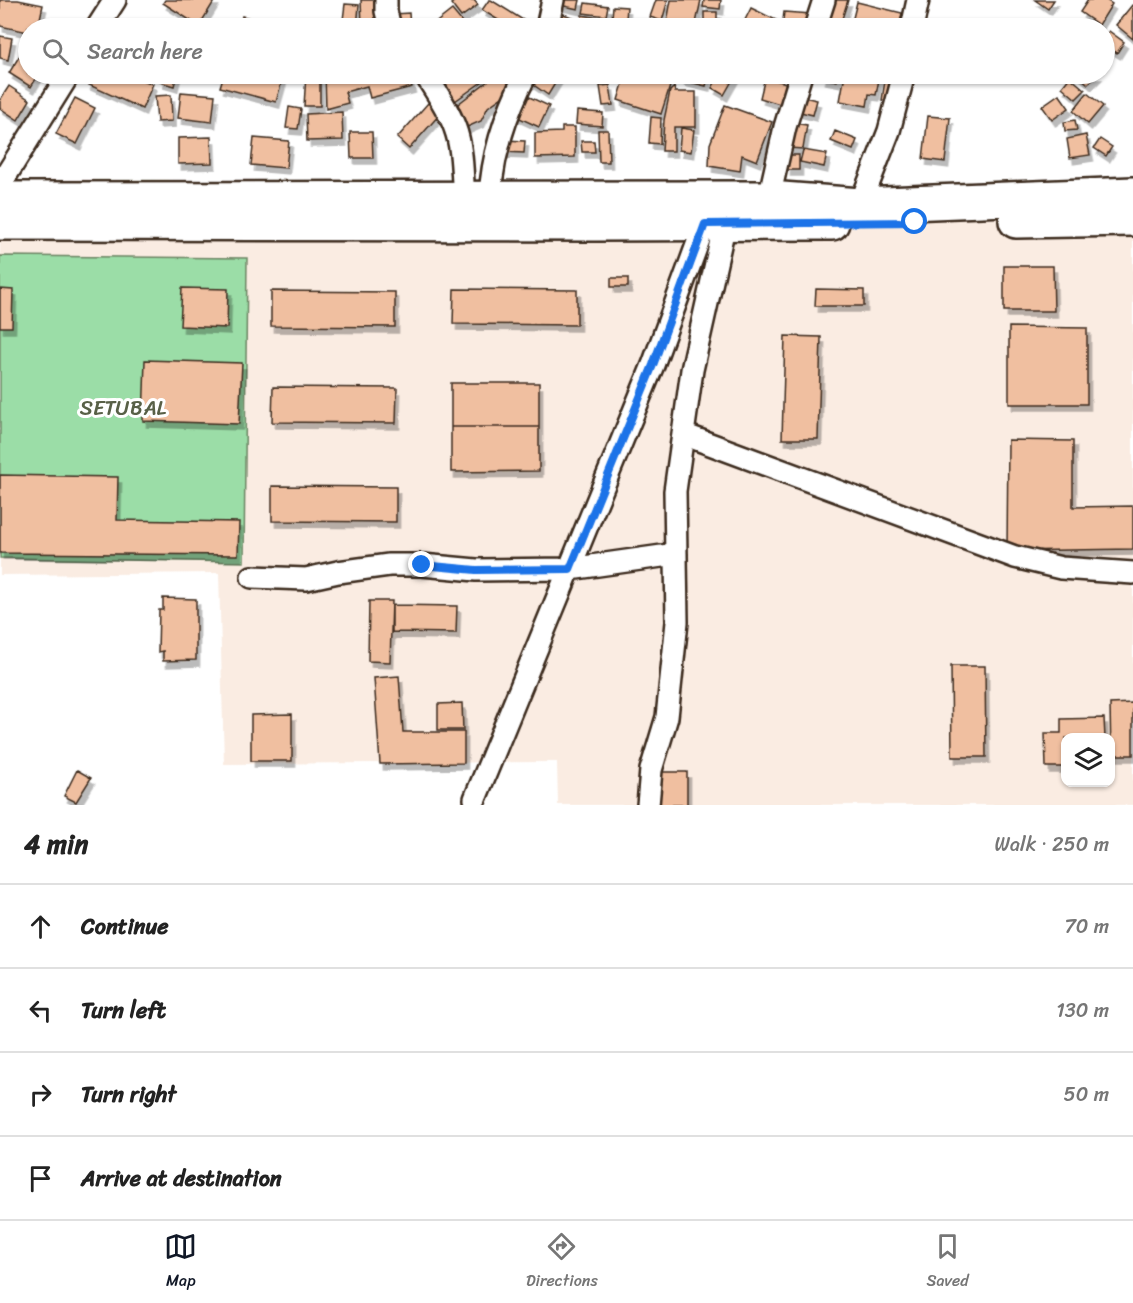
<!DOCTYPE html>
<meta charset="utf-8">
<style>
:root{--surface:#fff;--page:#f6f6f6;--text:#222;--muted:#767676;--line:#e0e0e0;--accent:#111827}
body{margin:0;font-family:Sriracha,sans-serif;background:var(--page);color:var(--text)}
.controls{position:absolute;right:18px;bottom:18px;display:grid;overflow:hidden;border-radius:12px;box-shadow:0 2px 4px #0004}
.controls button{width:54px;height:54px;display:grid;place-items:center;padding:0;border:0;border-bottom:2px solid var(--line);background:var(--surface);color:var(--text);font:30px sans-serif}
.stop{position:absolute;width:18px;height:18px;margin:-14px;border:4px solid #1a73e8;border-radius:50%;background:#fff}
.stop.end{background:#1a73e8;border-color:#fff;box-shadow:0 2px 6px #0008}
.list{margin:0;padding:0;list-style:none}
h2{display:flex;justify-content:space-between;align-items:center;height:78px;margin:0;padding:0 24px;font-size:26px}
h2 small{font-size:20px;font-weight:400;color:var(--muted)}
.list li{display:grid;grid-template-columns:39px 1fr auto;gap:18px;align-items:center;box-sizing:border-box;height:84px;padding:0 24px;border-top:2px solid var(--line)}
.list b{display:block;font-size:22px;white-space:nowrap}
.list em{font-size:20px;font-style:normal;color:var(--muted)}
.icon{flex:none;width:33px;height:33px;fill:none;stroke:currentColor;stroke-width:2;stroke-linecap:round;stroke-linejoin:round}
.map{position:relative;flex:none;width:1133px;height:805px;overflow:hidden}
.search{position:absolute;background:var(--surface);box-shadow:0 2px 4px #0004;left:18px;right:18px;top:18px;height:66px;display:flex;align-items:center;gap:15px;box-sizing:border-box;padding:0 21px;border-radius:33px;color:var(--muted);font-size:22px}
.sheet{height:414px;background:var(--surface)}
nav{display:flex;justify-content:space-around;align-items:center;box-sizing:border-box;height:84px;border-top:2px solid var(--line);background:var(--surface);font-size:16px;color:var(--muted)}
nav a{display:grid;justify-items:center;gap:3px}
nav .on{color:var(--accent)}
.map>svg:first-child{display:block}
.built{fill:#faece2;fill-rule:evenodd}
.green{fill:#9bdda7;stroke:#6b8462;stroke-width:1.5}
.building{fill:#f0bfa0;stroke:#3b2a1e;stroke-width:1.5;filter:url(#shadow)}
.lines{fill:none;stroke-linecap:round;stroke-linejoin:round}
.street-casing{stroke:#3b2a1e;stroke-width:26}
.primary-casing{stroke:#3b2a1e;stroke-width:38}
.street{stroke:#fff;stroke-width:21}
.primary{stroke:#fff;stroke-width:33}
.route{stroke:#1a73e8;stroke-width:8}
.labels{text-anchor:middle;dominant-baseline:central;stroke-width:6;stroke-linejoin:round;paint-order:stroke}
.park-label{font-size:21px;fill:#586047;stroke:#fff}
</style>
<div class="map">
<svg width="1133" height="805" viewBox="0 0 1133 805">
<defs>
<filter id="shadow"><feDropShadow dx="3.5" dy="6" stdDeviation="0" flood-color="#0004"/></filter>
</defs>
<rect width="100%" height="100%" fill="#fff"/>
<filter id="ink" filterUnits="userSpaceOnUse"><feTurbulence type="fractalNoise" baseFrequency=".0167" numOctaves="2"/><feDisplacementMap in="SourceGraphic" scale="12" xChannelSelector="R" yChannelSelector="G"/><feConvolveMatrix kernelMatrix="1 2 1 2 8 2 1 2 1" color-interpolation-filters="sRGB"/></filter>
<g filter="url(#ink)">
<path class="built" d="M1133 211V805H558L557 762 224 764 219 573 0 575V215ZM1066 738H1110V782H1066Z"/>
<path class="green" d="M0 256 247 258 244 562 0 558Z"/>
<path class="building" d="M0 0H18L43 5 38 28H28V32L0 26Z
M165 0H215L199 26 163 3Z
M361 0H382L383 25 362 26Z
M456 0H474L478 5 461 17 451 4Z
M489 0H491L536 28H511L482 10Z
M556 0H580L578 9 555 4Z
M656 0H668L662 21 650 17Z
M671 0H701L695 28 667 22Z
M704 0H721L720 9 703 7Z
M832 0H848L841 22 826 17Z
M1035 0H1054L1048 9Z
M1088 0H1106L1112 4 1099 25 1080 12Z
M857 2 902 13 899 28H876L852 22Z
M585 3 608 6 606 16 583 13Z
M345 4 359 5 357 28H342Z
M1132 5 1133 6V39L1116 25Z
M613 6 627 7 626 19 612 18Z
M751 8 778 21 774 28H741Z
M452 10 467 28H429Z
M556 11 574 18 570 28H549Z
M704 12H717V28H704Z
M784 12 811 14 810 28H782Z
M409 13 410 28H395L394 14Z
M582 15 616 21 614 28H580Z
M242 16 258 20 255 28H239Z
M313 18 335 19 334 28H313Z
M286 20 304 28H282Z
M1109 31 1124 42 1117 53 1104 45V37Z
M0 36 12 38 8 60 0 58Z
M28 42V74H39L31 87 9 73Z
M92 74H128L153 84 142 109 87 84Z
M162 74H177L174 86 160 82Z
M224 74H284L276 102 220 87Z
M306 74H320V106H304Z
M325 74H409L412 87 370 98 367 86 345 92 348 103 326 109Z
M436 74H493L455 101Z
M497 74H516L521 84 488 107 481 121 465 128 458 104Z
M528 74H553L559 77 548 95 525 79Z
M626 74H643L671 83 661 114 618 100Z
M683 74H709L706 86 681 80Z
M720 74H736L724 95 712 88Z
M823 74H839L837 81 822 78Z
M845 74H880L876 95 869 94 867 106 840 101Z
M886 74H900L896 102 882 100Z
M1077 74H1098L1088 84Z
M765 77 786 83 780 104 760 98Z
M1070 77 1085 90 1076 99 1062 87Z
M610 85 613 105 603 106 600 86Z
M9 86 30 100 18 120 0 108V100Z
M674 87 675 92H696V127H674V151H662L664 120 670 91Z
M181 92 215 95 212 122 178 118Z
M1087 93 1103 106 1088 124 1073 111Z
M523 94 549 106 539 127 513 115Z
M1059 94 1069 108 1052 120 1042 106Z
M171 95 172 121 157 122 155 96Z
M799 96 817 100 813 115 796 111Z
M75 98 95 108 77 144 56 134Z
M428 103 440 114 409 149 397 138Z
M725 105 772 122 757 161 742 155 740 171 709 166 710 144Z
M289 107 301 109 298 129 286 128Z
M577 111 603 113 602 126 576 124Z
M342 112 343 140 307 141 306 114Z
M928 116 950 118 945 162 923 159Z
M651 117 661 118 660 144 649 143Z
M1075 120 1077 130 1065 131 1064 122Z
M792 123 807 125 803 149 788 148Z
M562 127H575V157L535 158V133L562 132Z
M681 128 694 130 691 152 679 150Z
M598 130H608L609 162H599Z
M835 131 857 140 853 150 831 141Z
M350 132H372L373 158H351Z
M1086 135 1090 155 1070 158 1067 139Z
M211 137 212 163 178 164V138Z
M254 138 289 141 286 168 251 165Z
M1100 139 1112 147 1106 156 1094 148Z
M503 140 525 141 524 153 502 152Z
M581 141H594L595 152H582Z
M803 150 827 154 824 167 800 162Z
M787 155H799V170H787Z
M1004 266H1053L1054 311H1004Z
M611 278H628V287H611Z
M182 288 228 289 227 328 180 326Z
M0 289 13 290 12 327H0Z
M454 289 577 290V325L453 324Z
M816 289 864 290V306H815Z
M271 291 395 292V327L271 326Z
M1009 327 1087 328V404H1009Z
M785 336 821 337 818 439H782Z
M145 360 242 363 239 424 143 421Z
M451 383H539V427H451Z
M273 387 397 388 396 423 272 422Z
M451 427H539V471L451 472Z
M1008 440 1073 441V507L1133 506V549L1007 551Z
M0 475 118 477 117 520 239 522 238 555 0 553Z
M272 486 396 487V522L272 521Z
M163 598 196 599V660L163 661V651L158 652 159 610H163Z
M369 601H392L390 662 368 661Z
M392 605 457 606 456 633 392 632Z
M951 666H985L986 757H952Z
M399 676 403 732H464V763L380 764 374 678Z
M462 703 463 730H438V704Z
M1133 703V755H1111L1110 704Z
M292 714V761H251V715Z
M1104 718 1105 738H1066V767H1046L1045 733H1061V719Z
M77 770 91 778 76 802 64 796Z
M652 772H687V805H652Z"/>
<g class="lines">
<defs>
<path id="street" d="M386 0V11L390 28
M97 28 115 0
M547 28 553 0
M815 28 824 0
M912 28 918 0
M425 74C435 91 448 108 455 128 463 149 462 176 464 198
M0 185 69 74
M490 198C492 155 507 111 526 74
M769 198 785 127 801 74
M860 205 889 131 904 74
M683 434 1015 557 1061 568 1133 573
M252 577 306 579 338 572 389 565H422L476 570 570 569 676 554
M475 799 653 365 705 223
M648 805 651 770 667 717 677 622 675 491 692 370 725 223"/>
<path id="primary" d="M0 199 769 198 860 205 1133 194
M1016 221 1133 219
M0 223 594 224 832 223"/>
</defs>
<use href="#street" class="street-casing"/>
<use href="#primary" class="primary-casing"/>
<use href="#street" class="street"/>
<use href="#primary" class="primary"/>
</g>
</g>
<g class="lines" filter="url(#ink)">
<path class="route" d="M422 565 476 570 570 569 653 365 705 224 915 222"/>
</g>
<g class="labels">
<g class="park-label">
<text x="123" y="408">SETUBAL</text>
</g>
</g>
</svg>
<div class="controls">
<button><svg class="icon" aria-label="layers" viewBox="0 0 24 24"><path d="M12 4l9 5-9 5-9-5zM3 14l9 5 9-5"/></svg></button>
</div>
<div class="stop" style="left:915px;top:222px"></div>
<div class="stop end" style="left:422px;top:565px"></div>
<div class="search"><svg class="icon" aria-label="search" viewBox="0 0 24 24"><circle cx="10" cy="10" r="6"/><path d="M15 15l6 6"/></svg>Search here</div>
</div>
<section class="sheet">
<h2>4 min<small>Walk · 250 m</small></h2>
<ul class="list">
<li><svg class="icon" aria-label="ahead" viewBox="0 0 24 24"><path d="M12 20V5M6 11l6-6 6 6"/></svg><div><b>Continue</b></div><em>70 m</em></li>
<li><svg class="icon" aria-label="left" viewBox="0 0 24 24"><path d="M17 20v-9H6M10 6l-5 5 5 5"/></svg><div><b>Turn left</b></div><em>130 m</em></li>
<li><svg class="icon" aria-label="right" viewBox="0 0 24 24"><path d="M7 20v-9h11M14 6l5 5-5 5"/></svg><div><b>Turn right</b></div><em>50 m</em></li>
<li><svg class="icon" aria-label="arrive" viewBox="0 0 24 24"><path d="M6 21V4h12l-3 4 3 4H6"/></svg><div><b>Arrive at destination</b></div></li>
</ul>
</section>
<nav>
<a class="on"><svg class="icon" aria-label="map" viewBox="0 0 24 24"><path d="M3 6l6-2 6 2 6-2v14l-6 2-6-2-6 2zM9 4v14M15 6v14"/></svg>Map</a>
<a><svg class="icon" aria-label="directions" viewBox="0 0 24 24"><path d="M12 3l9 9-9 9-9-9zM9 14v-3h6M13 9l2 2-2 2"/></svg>Directions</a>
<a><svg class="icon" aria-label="saved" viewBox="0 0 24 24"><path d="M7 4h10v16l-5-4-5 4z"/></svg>Saved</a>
</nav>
